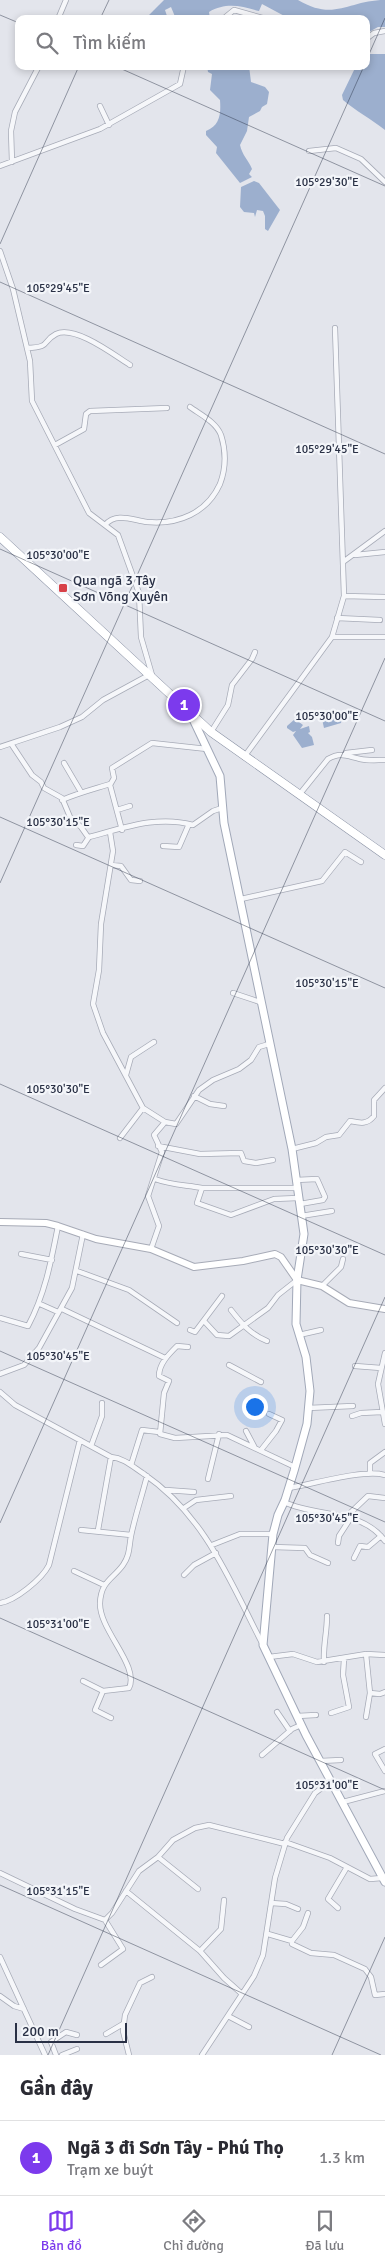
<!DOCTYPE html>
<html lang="vi">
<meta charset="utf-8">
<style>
:root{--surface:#fff;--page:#f2f2f3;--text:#2b2b33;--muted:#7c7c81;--line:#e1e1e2;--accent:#7c3aed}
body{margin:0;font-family:Signika,sans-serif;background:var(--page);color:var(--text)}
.scale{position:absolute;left:15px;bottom:12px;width:112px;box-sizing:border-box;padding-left:5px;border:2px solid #293045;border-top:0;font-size:14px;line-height:18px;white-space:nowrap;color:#293045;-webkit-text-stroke:4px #f3f5f9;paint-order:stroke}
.you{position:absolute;left:254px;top:1406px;width:18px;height:18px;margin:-12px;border:4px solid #fff;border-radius:50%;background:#1a73e8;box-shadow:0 0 0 8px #1a73e833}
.badge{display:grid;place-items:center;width:32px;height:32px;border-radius:50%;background:var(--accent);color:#fff;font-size:16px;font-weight:700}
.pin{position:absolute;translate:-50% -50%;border:2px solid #fff;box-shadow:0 1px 5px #0006}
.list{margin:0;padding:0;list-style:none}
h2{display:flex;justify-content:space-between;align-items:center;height:65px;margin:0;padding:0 20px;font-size:21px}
h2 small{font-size:16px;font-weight:400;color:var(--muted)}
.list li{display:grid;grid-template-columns:32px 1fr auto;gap:15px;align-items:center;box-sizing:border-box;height:75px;padding:0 20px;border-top:1px solid var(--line)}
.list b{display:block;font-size:19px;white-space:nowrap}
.list p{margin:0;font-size:16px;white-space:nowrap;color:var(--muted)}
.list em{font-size:16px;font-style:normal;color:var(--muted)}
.icon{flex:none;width:28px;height:28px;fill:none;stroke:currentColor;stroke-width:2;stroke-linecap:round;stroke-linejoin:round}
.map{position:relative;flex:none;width:385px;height:2055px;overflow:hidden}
.search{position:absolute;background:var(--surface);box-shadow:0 2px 8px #0003;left:15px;right:15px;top:15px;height:55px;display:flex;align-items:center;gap:12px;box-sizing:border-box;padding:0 18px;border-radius:10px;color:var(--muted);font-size:19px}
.sheet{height:140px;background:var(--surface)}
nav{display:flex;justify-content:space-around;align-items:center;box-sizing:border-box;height:70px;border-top:1px solid var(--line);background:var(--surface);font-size:14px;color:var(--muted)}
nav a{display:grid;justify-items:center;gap:2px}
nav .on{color:var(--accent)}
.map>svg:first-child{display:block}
.water{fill:#9cafce}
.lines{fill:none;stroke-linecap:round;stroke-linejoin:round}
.street-casing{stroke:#a7abb7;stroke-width:6}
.secondary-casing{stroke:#a7abb7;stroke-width:8}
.primary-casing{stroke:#a1a8b8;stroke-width:9}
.highway-casing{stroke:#8991a4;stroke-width:9}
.street{stroke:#f6f7fa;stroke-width:4.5}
.secondary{stroke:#fff;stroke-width:6}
.primary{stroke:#fff;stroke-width:7}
.highway{stroke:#fff;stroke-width:8}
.ticks{fill:none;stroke:#293045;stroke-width:1;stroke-opacity:0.45}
.poi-dot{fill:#d84148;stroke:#f3f5f9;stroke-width:2}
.labels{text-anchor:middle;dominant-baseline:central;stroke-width:4.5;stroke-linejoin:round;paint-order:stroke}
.poi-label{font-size:14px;fill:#293045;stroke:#f3f5f9;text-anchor:start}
.ticks-label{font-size:12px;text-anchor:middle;fill:#293045;stroke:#f3f5f9;stroke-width:4.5;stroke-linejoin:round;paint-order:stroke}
</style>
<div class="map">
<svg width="385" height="2055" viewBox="0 0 385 2055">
<rect width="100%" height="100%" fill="#e3e5ec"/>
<path class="water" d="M164 0H298C335 22 348 0 385 0V27H378L369 32 370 27 366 19H290L262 4 259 11C241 6 226 2 209 12L210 19H176L171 7 165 10 168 19H151L149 15Z
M366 54H385V130C371 119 356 111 343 100L342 95 356 66H366Z
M207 66H249L251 82 265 87 269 92 267 104 262 107 260 111 249 117 247 131 240 145C242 155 249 161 252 169L249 174 252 177 240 183 216 153 217 147 206 135V131C220 125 221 114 220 100L210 90 212 74 208 72Z
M254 181 259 183 280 210 268 231 265 229V216L263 211 257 210 255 217 254 213 244 212 240 207 241 187Z
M343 714 341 723 324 728 322 719Z
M295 719 303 725 300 729 309 726 310 732 308 733 312 737 314 745 302 748 293 735 296 731 293 732 287 728V726Z"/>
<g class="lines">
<defs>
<path id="street" d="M58 19 66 0
M223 19 234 10 266 19
M366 39 374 33 385 31
M100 106 109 125
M309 151 336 148 361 159 385 182
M12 162 11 131 15 112 39 66
M0 166 100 129 180 84 184 66
M0 251 13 289 30 361 32 401 89 513 118 535 139 593 141 637 152 675
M335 328 344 596
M27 348C52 347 41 342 56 334 75 325 114 355 130 365
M55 445 84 429 86 414 90 411 167 408
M105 525C116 512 132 520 147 522 178 525 207 513 220 484 226 468 226 451 221 435 216 422 201 415 190 407
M355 555 385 552
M343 562 385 531
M337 618 380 620
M332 637H385
M211 732 228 705 232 685 252 659 255 652
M12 745 32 775 41 782 44 788 62 798 70 817 81 827 88 837
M0 747 60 727 82 717 103 700 149 675
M346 753 372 750
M244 757 332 637 344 596 385 597
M64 763 81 792
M299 795 328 759C341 752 346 756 360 759 368 761 377 760 385 760
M62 800C78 793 94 789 110 784
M117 810 130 806
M122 830 110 785 114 778 112 768 152 743 207 749
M110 832 113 851 101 924 99 970 93 1004 103 1033 143 1108 165 1122 176 1124 199 1090 213 1080 239 1069 251 1060 259 1047 269 1044
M76 845 83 846 89 837C124 828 157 815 193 825L213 811 222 808
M163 846 179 847 189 824
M111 865 121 866 131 880 140 881
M241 899 322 881 345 852 361 862
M233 993 260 1002
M126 1075 131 1057 154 1042
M194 1096 210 1104 224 1106
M120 1138 143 1108
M158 1146 200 1154 241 1153 244 1161 256 1163 273 1160
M292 1149 316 1143 326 1137 339 1135 350 1121C360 1123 367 1125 374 1116V1100L385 1088
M155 1179C171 1185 185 1185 202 1188
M296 1180 317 1179 325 1197 323 1200 300 1204
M297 1188H202L197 1203 231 1215 274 1199 298 1198
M301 1216 332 1211
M151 1249 159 1226 148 1196 162 1152 154 1135 165 1122
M21 1254 52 1260
M77 1271 129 1290 177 1323
M322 1286 341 1267 343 1259
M40 1304 58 1312
M62 1309 165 1358
M231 1310C242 1324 250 1334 267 1341
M0 1318 28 1326C45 1294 51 1262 58 1226
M204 1321 217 1335 229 1336 268 1308 278 1295 297 1280
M190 1330 195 1332 222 1296
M299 1335 321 1330
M188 1347 177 1346C168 1355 159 1364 159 1376L169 1381 164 1393 160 1434 175 1438 227 1435 295 1467
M385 1353 378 1384 385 1424
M229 1365 261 1382
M355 1366 381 1368
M0 1374 24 1365 39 1348 72 1288 83 1234
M0 1392 15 1405 111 1457C124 1458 133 1467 144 1474 205 1516 229 1579 262 1643
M308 1408 353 1406
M352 1416 361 1413 382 1412
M246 1431 255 1448
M91 1446 102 1416V1403
M261 1450 276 1431 282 1420 269 1414
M131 1465 142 1430 159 1432
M370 1473V1463L385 1452
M208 1479 219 1434
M289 1488C313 1484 364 1469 385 1475
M166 1490 194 1492
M284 1502C317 1518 361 1508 385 1541
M184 1508 196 1500 231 1496
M346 1517 368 1496 385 1498
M81 1530 131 1535
M98 1530 111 1457
M338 1543 339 1536 350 1519
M212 1545 240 1534H273
M272 1547 305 1548 310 1555 328 1563
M354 1558 360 1546 368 1547 381 1536
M74 1571 104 1585
M184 1575 194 1565 216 1553
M0 1603C15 1601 42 1579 49 1565L80 1440
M366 1654 370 1693 380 1694 385 1692
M269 1657 293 1654 317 1662 366 1654 385 1655
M324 1662C323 1645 327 1633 327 1616
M83 1681 103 1691
M277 1712 290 1731
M331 1713 349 1707 343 1675 344 1659
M297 1716 316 1715
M366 1717 370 1693
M111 1718 95 1710 103 1691 129 1688C140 1666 99 1630 100 1603 101 1581 113 1579 123 1565 130 1555 129 1547 131 1536 135 1516 142 1496 147 1476
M385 1749 375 1754 385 1771
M262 1755 292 1729 301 1725
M320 1761 341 1760
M343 1802 385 1791
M285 1842 330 1858 370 1879 382 1878
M158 1857 198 1889
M0 1873 75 1909 105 1920 112 1913 139 1871 158 1857 173 1840 195 1828 209 1825 285 1844
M126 1891 200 1951 224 1978 242 1994
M271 1903 286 1904 298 1909
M338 1908 328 1899 347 1867
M268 1934 292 1941 303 1927 308 1913
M292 1941V1944L311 1953 334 1955 365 1969 371 1977 375 1995 385 1994
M200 1951 221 1929 224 1900
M0 1957 45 2055
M101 1965 123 1949 105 1920
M0 1996 14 2006 24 2009
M228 2016 249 2027
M106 2034 123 2024
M56 2055 51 2042 66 2032 77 2035
M62 2055 77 2049
M129 2055 123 2031 125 2015 140 1983 152 1977
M202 2055 254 1976 263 1955 275 1878 287 1838 315 1793 323 1787 332 1784"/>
<path id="secondary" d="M0 1222 46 1223 58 1226 96 1239 151 1249 194 1267 243 1261 275 1254 281 1257 297 1280 322 1286 349 1303 385 1309"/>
<path id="primary" d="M191 715 220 776 224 823 292 1149 304 1234 297 1280 296 1324 306 1357 310 1391 307 1424 294 1471 285 1500 278 1515 273 1534 263 1645 306 1735 385 1882"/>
<path id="highway" d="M0 537 211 732 385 855"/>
</defs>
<use href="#street" class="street-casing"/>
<use href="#secondary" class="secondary-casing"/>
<use href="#primary" class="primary-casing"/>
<use href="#highway" class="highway-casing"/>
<use href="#street" class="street"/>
<use href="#secondary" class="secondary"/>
<use href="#primary" class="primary"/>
<use href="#highway" class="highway"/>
</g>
<path class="ticks" d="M0 15 19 23M100 19 109 0M366 61 385 18M115 66 385 186M0 244 79 66M0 282 385 454M0 549 385 721M0 817 385 988M0 883 364 66M0 1084 385 1255M0 1351 385 1522M0 1523 385 658M0 1618 385 1790M0 1885 381 2055M48 2055 385 1297M332 2055 385 1937"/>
<rect class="poi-dot" x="58" y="583" width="10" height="10" rx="2.5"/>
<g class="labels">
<g class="poi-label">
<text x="73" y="580">Qua ngã 3 Tây<tspan x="73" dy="16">Sơn Võng Xuyên</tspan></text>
</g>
</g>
<g class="ticks-label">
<text x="327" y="186">105°29'30"E</text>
<text x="58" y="292">105°29'45"E</text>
<text x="327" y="453">105°29'45"E</text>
<text x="58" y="559">105°30'00"E</text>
<text x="327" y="720">105°30'00"E</text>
<text x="58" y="826">105°30'15"E</text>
<text x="327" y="987">105°30'15"E</text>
<text x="58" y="1093">105°30'30"E</text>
<text x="327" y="1254">105°30'30"E</text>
<text x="58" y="1360">105°30'45"E</text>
<text x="327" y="1522">105°30'45"E</text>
<text x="58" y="1628">105°31'00"E</text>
<text x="327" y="1789">105°31'00"E</text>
<text x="58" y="1895">105°31'15"E</text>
</g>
</svg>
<div class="scale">200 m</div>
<div class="you"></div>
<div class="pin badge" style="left:184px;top:705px">1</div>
<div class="search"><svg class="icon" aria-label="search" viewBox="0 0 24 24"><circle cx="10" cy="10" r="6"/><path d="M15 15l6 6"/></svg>Tìm kiếm</div>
</div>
<section class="sheet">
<h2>Gần đây<small></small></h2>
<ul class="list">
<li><span class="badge">1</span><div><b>Ngã 3 đi Sơn Tây - Phú Thọ</b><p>Trạm xe buýt</p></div><em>1.3 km</em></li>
</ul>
</section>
<nav>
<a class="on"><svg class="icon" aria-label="map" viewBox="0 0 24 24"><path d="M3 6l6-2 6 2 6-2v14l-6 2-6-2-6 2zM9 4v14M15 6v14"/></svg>Bản đồ</a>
<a><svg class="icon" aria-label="directions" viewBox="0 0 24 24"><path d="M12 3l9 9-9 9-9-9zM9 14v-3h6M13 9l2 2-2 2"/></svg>Chỉ đường</a>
<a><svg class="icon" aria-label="saved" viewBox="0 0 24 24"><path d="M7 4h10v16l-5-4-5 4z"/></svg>Đã lưu</a>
</nav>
